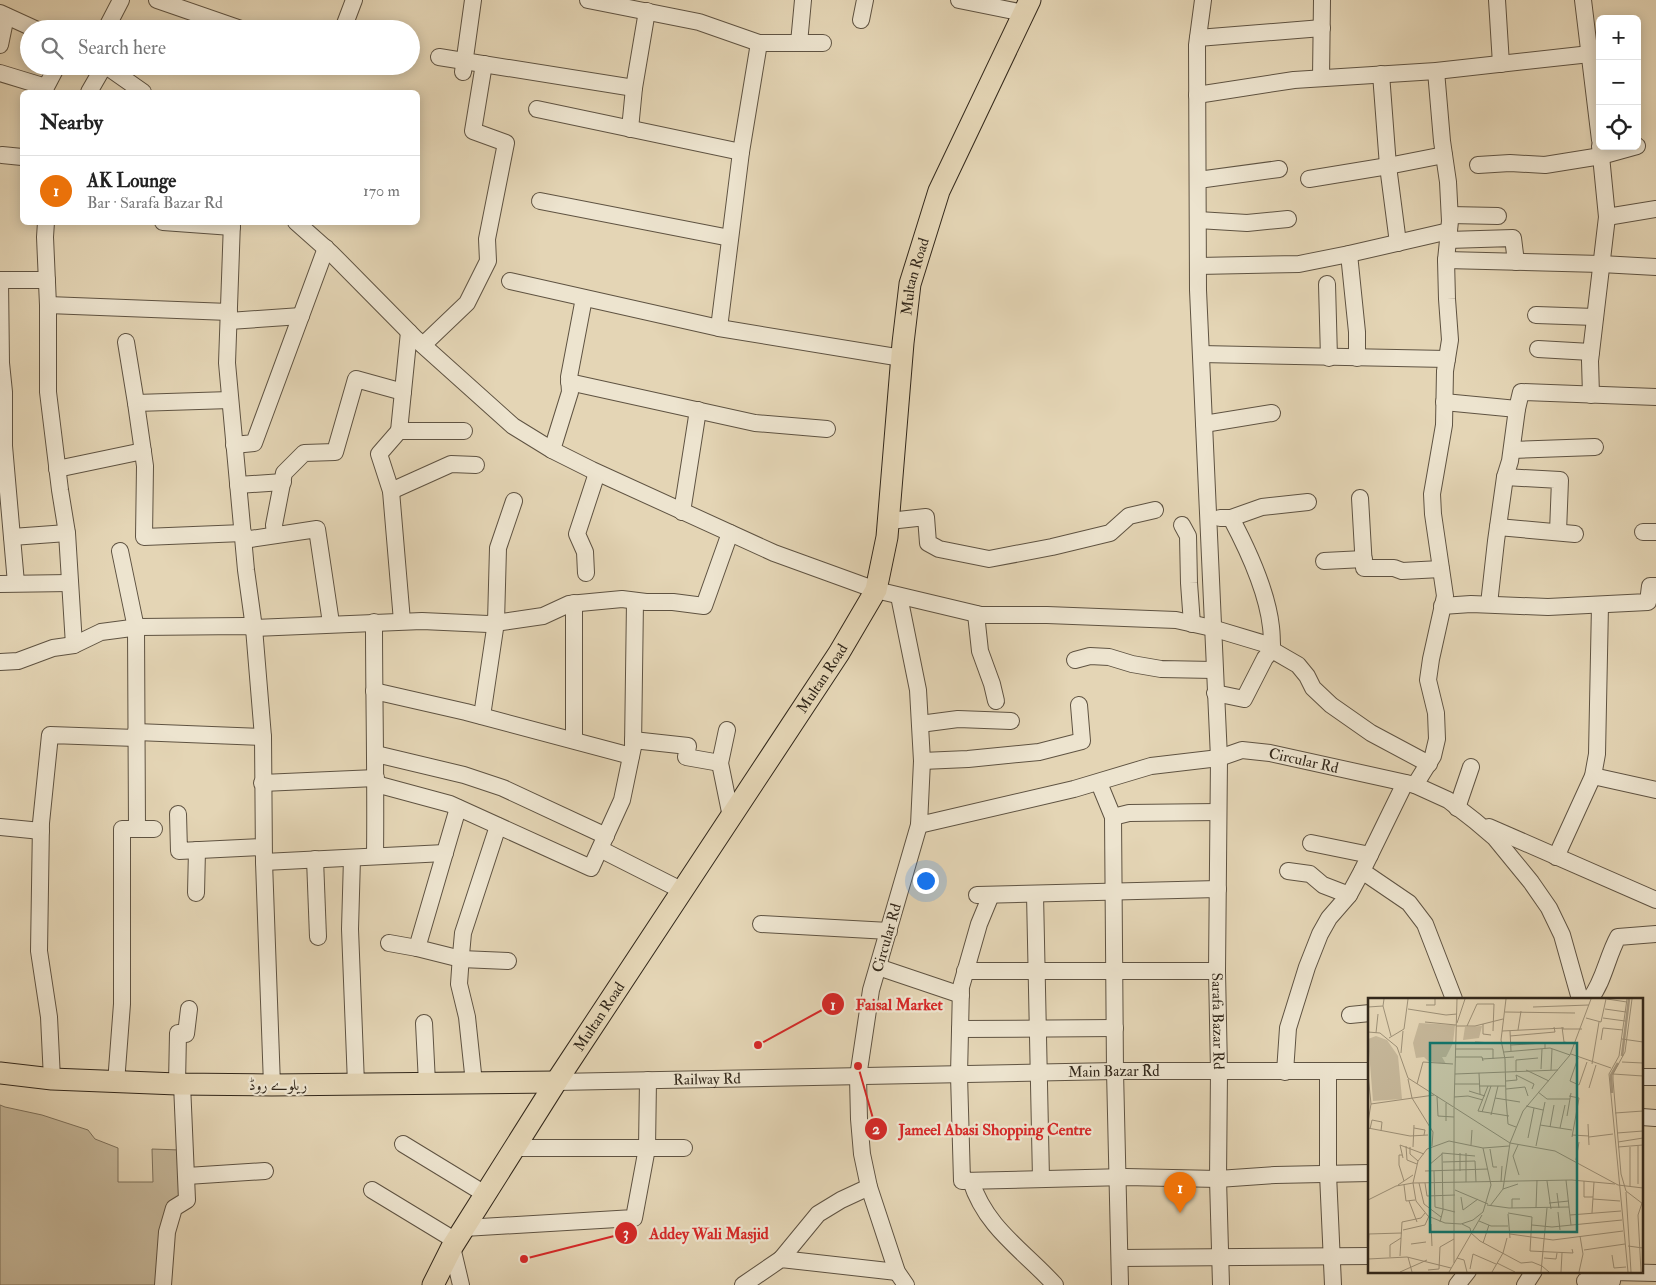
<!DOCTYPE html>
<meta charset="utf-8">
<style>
:root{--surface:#fff;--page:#f2f2f2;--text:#222;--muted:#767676;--line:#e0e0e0;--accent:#7c3aed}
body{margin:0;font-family:"IM FELL Double Pica",Amiri,serif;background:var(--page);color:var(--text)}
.controls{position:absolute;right:15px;top:15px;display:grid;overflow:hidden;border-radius:8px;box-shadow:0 2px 12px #0003}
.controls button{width:45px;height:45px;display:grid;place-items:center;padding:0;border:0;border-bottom:1px solid var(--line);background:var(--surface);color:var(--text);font:25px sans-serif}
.you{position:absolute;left:925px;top:880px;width:18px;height:18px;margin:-12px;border:4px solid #fff;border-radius:50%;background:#1a73e8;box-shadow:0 0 0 8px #1a73e833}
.badge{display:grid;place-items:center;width:32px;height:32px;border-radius:50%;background:var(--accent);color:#fff;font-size:16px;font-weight:700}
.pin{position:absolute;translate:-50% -41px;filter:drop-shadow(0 1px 2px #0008)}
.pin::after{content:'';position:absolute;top:26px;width:18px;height:15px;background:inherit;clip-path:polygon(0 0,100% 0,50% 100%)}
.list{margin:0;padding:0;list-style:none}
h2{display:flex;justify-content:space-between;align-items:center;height:65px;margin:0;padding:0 20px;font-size:21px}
h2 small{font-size:16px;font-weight:400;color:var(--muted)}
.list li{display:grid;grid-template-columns:32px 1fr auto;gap:15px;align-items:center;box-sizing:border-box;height:70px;padding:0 20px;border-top:1px solid var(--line)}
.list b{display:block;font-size:19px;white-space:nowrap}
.list p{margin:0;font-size:16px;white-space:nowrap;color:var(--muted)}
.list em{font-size:16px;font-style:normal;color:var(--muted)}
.icon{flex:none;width:28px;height:28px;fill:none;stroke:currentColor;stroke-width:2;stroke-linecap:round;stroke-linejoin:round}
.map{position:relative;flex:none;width:1656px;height:1285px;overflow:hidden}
.search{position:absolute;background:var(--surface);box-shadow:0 2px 12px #0003;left:20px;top:20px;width:400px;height:55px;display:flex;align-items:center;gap:12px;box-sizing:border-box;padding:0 18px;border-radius:28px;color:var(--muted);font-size:19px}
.panel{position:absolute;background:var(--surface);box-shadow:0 2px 12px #0003;left:20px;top:90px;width:400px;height:135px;border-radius:8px}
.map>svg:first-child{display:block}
.green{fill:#c6b89b;stroke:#7c705b}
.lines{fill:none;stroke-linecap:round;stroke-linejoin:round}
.minor-casing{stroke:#5f5342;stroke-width:18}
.major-casing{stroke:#33281b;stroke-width:23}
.minor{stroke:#ede4cf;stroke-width:16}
.major{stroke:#e4d5b5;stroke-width:21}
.labels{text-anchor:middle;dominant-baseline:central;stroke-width:4.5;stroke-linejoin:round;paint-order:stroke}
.street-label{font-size:15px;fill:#33281b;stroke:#ede4cf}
.inset-river{fill:none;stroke:#a89a81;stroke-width:2.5}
.inset-road{fill:none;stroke:#9d9077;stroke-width:1}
.view{fill:#0f766e;fill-opacity:0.15;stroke:#0f766e;stroke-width:2.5}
.inset-edge{fill:none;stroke:#33281b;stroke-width:2.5}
.leader{fill:none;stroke:#d62828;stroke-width:2}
.callout-dot{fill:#d62828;stroke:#ede4cf;stroke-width:2}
.mark-label{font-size:15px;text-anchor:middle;font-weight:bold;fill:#fff}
.callout-label{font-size:16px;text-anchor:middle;font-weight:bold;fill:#d62828;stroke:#ede4cf;stroke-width:4.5;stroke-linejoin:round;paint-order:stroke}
</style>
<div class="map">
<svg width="1656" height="1285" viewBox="0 0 1656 1285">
<rect width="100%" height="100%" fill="#e4d5b5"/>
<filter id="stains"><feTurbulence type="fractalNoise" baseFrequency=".004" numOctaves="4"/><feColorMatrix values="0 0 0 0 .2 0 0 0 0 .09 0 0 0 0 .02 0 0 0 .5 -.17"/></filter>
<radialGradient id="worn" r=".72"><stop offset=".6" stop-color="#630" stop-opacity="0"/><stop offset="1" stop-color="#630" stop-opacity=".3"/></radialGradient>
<path class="green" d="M0 1105 5 1107 42 1115 88 1130 95 1139 118 1148V1182H153L152 1149 180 1150 181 1194 156 1285H0Z"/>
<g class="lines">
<defs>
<g id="minor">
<path d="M157 0 241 29"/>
<path d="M588 0 699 22 759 43H823"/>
<path d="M959 0 1024 13"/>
<path id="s1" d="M1203 0 1197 45 1198 290 1219 758 1217 971 1219 1071 1218 1179 1221 1285"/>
<path d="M1497 0 1501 64"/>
<path d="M1583 0 1600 140"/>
<path d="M0 13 35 29"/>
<path d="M861 20 865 0"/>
<path d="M106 29 121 0"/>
<path d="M343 29 354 0"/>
<path d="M1198 38 1322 28"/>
<path d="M799 43 803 0"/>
<path d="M0 45 6 16"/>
<path d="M439 57 634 88"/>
<path d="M106 66 143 92"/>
<path d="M463 72 473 0"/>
<path d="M0 73 46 87 57 66"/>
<path d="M1381 74 1388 166 1398 243"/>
<path d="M1321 78 1322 0"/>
<path d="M89 92 104 66"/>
<path d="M1197 95 1294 80 1436 71 1590 54"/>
<path d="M537 109 741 152"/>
<path d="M630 129 634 88 647 11"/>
<path d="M2 155 22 157"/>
<path d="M1478 165 1510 163 1545 165 1601 156 1637 146"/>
<path d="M1309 179 1388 166 1444 155"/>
<path d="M1198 180 1279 169"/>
<path d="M540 201 730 238"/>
<path d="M1450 215 1498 216"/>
<path d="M1607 217 1656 209"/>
<path d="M1198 220 1247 223 1288 219"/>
<path d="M46 222 45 237 48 305V392L60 490 67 533 74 645"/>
<path d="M163 222 232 227"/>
<path d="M232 222 227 363 246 570 254 628 263 737 264 862 272 1085"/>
<path d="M296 222 332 254 416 339 513 426 552 450 592 470 774 553 876 590 981 615H1047L1176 620 1212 628 1272 646"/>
<path d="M1448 240 1513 238 1516 262"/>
<path d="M1349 254 1357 332V358"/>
<path d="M1446 260 1601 264 1656 267"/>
<path d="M1198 266 1299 264 1349 254 1449 231"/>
<path d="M510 281 719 328 902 358"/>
<path d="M1327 284 1329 358"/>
<path d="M48 305 229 312"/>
<path d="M1536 315 1595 317"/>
<path d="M229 321 301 316"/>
<path d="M719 328 741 152 759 43"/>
<path d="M126 342 136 403 145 466 144 537 243 533"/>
<path d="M423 345 467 303 488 261 487 239 506 143 473 131 484 64"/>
<path d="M1538 349 1591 352"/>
<path d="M1201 354 1447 359"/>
<path d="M569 382 755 423 827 429"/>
<path d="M1591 395 1590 361 1607 217 1600 146"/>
<path d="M1444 402 1517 409"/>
<path d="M136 403 230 400"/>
<path d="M1204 424 1272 413"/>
<path d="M399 431 409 332"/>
<path d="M234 445 254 443 326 248"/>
<path d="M552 450 570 392 569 377 584 298"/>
<path d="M1512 450 1595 447"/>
<path d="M57 469 143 451"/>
<path d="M1505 477 1560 480 1558 532"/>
<path d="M238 485 283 482"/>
<path d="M391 491 451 464 476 465"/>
<path d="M1360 498 1364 568H1394L1402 571 1441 569"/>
<path d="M682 512 698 410"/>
<path d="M1220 518H1231L1262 507 1308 502"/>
<path d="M889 521 926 517 928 543 939 549 989 559 1052 547 1110 533 1129 516 1155 510"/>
<path d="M1182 525 1188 536 1189 583 1192 624"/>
<path d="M1498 527 1575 534"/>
<path d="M1643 532H1656"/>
<path d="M275 535 274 525 284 473 304 453 335 452 356 379 403 392"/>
<path d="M12 537 67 533"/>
<path d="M244 540 317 529 331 623"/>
<path d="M120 551 136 628 137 829"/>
<path d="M1324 561 1364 559"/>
<path d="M586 573 585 552 577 534 597 473"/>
<path d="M16 583 4 446V392L1 363 0 280H47"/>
<path d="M0 584 70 583"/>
<path d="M899 596 918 690 922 761 919 825 871 990 858 1077 859 1119 862 1154 869 1187 897 1272 906 1285"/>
<path d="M574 603V740"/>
<path d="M1489 604 1496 541 1505 477 1510 461 1517 409 1521 392 1656 397"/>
<path d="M1442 606 1471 604 1548 607 1648 602 1650 586H1656"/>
<path d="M976 614 980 651 992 684 996 701"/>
<path d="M402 621 391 491 379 454 399 431H464"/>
<path d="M374 622C374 700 376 778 375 856"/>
<path d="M1272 650 1298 665 1307 676 1313 688 1331 705 1371 733 1429 764"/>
<path d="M1075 660 1090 656 1109 657 1132 664 1161 669 1214 670"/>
<path d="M0 662 18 661 53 648 74 645 101 632 139 627 245 626 254 628 422 621 488 624 543 616 569 604 622 599 646 602H673L704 606 730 533"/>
<path d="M374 691 466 712 631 756"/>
<path d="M1215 693 1244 699 1265 658 1272 650C1272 643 1272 635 1271 627 1267 590 1248 550 1231 518"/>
<path d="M482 716 496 622 498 548 514 501"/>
<path d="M920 724 958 719 1011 721"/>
<path d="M727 730 720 763 731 817"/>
<path d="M136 732 263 737"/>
<path d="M633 740 688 746 686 757 720 763"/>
<path d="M376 754 464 775 503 788 606 836"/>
<path d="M922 761 968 759 1039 752 1082 741 1079 705"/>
<path d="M1593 776 1656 790"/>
<path d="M262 783 376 778"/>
<path d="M1099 783 1113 817 1115 1071 1120 1285"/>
<path d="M376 784 450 804 591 868 622 800 633 747 635 601"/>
<path d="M1415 785 1433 756 1437 739 1436 713 1428 680 1431 659 1445 596 1433 514 1432 494 1444 425 1445 371 1450 340 1447 299 1446 260 1450 221 1448 182 1442 141 1436 71"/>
<path d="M1457 808 1471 767"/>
<path d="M178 814 179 851 263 847"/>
<path d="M1113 817 1129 813 1218 812"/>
<path id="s2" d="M919 825 1074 789 1151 766 1219 758 1242 750 1270 753 1415 785 1448 800 1475 821 1495 838 1531 882 1549 908 1562 935 1580 999"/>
<path d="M0 827 41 831"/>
<path d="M1489 827 1656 900"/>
<path d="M1311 843 1370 855"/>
<path d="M600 849 683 891"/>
<path d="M1556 857 1593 776 1597 754 1600 605"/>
<path d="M352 858 350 929 356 1084"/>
<path d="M315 859 318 937"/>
<path d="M264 862 445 853"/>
<path d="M1288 871 1310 874 1323 885 1349 895"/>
<path d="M1362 871 1409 903 1425 924 1454 999"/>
<path d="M196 893 197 850"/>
<path d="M1035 894 1041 1179"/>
<path d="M977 895 1218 889"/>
<path d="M991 895 979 924 961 987 959 1075 962 1181 1126 1177 1218 1179 1275 1175 1370 1173"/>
<path d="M761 924 889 931"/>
<path d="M389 943 417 948 461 959 508 961"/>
<path d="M417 948 458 808"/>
<path d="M878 967 961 995"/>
<path d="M965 971H1217"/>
<path d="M1590 999C1604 981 1607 957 1618 937L1656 934"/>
<path d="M1350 1015 1370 1013"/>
<path d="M424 1023 427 1083"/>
<path d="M960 1029 1115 1028"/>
<path d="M1285 1072 1288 1028 1307 967 1320 934 1329 918 1349 895 1362 871 1405 783"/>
<path d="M1328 1072V1174L1333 1285"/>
<path d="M1642 1077H1656"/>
<path d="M52 1079 49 1017 39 951 41 823 50 735 136 738"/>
<path id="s3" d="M556 1082 1115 1071H1370"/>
<path d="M116 1083 122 1004V829H154"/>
<path d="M474 1083 467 1017 459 984 461 955 463 933 498 826"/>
<path d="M177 1084 178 1033 186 1034 189 1009"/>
<path d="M1642 1117 1655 1118"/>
<path d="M403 1144 485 1194"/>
<path d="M514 1148H684"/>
<path d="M187 1176 265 1171"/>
<path d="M971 1181C986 1228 1023 1250 1055 1285"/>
<path d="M372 1190 456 1241"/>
<path d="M464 1228 634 1218 647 1148 648 1080"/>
<path d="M452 1247 461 1285"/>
<path d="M1120 1258 1370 1256"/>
<path d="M781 1259 818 1214 841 1200 869 1187"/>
<path d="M1585 1281H1612L1613 1272 1656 1273"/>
<path d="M163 1285 167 1232 174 1208 187 1200 182 1084"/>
<path d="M743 1285 781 1259 897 1272"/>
<path d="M1457 1285 1468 1271"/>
<path d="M1525 1285 1534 1271"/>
</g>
<g id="major">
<path d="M0 1073 52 1079 177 1084 272 1085 556 1082"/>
<path id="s4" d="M433 1285 452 1247 556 1082 839 653 876 590 887 537 903 343 910 284 939 191 1030 0"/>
</g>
</defs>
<use href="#minor" class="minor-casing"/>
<use href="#major" class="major-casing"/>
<use href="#minor" class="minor"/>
<use href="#major" class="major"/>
</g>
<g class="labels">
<g class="street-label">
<text stroke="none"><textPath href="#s4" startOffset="1141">Multan Road</textPath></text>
<text stroke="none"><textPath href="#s4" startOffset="721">Multan Road</textPath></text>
<text stroke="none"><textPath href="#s2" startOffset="395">Circular Rd</textPath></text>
<text transform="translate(887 938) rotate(-74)">Circular Rd</text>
<text stroke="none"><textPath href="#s4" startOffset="316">Multan Road</textPath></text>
<text stroke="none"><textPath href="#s1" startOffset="1022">Sarafa Bazar Rd</textPath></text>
<text stroke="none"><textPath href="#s3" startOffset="558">Main Bazar Rd</textPath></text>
<text stroke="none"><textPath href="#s3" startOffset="151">Railway Rd</textPath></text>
<text x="278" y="1085">ریلوے روڈ</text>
</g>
</g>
<g transform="translate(1368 998)">
<rect width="275" height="275" fill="#e4d5b5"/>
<path d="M51 25 87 27 85 45 78 59H74L78 66 60 63 56 59 48 60 45 45ZM114 28 111 40 95 42 97 29ZM8 38 19 42 30 58 34 101 5 103 0 41Z" fill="#c6b89b"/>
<path class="inset-river" d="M254 58 261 1M244 95 243 77 250 65"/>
<path class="inset-road" d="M16 1 15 8 23 38M138 1 133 42 137 61 138 101 140 126 148 129M239 1 259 4M259 1 251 58 241 76 260 274M264 1 257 54 245 76V82L253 176 258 193 275 206M58 7H67V1M0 9 15 8M165 9 221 7M40 11 78 17 89 16M237 11 258 14M137 14 207 15M218 20 233 24 238 1M235 20 257 23M57 24 88 27M89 25 97 1M115 26V36L123 37M88 28H107L135 21M99 28 109 6H126L125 33M194 29 196 44 207 46M194 31H214M150 32 153 13M134 33 196 30M142 33 143 53M0 34 12 35 29 49 40 80 142 145 187 153 250 187 275 190M8 35 10 16M142 38 187 34 186 29M21 40 36 31 40 1M254 41 275 44M233 42 235 30 255 32M107 44 126 45M143 47 177 45V51M87 51H125V61M136 54 182 50 202 57M33 55 35 33M203 56 243 70M87 59H114L115 63M210 60 202 83 211 87 219 64M114 61 146 59M254 64 275 65M224 66 231 24M173 71 174 51M158 72 181 83M183 72 184 51M148 73V62L170 60M111 75 112 96M0 76 3 106 0 124M87 76 190 72M245 76 275 78M148 77 166 86 164 91M40 81 44 100 65 134 64 148M138 83 149 82 148 77M49 86 55 64 85 66M87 86H111M111 88H138M120 88 110 113 141 118M221 90 228 67M138 91 157 89 160 98M101 93 117 98M170 94 179 101H202M69 98 70 118 86 119M201 98 211 100 204 139M86 99 100 98 115 102M127 100 152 104M3 106 66 97M158 108 175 112M86 109 89 1M86 110V265M114 114 123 88M247 115 275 113M123 117 130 88M199 118 203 95M78 123V105M220 126 221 147M172 127 204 132M182 129 186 107M0 130 42 138 60 137M46 130 57 132 56 137M192 130 197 107M2 131 4 122 14 124 13 133M249 135 275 133M204 137 221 138M221 139 245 136M160 140 166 110M250 144 275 140M103 147 104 132M150 147 145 158 151 177M38 148 39 162 49 166M168 148 177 104M270 148V186M42 149V156L50 163M45 149 46 127M250 149 275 147M262 149V188M115 150 123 187 115 214 105 222 93 226 77 225 60 218 48 203 45 185 50 163 59 151 81 143 115 150 141 148M122 151 125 169H129M92 155V173M98 155V184M34 157H31V167L36 183M35 160 32 147 56 156M208 162 211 144M107 163 108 184M75 164 107 163M61 167 74 156M57 173 120 171M66 173 67 209 87 214M198 182 203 227M179 183 183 211M216 183V199H225M133 184 134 168M51 185 56 206 73 219M57 185 59 198 87 197M30 187 45 177M36 187 38 203 47 202M135 191 142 145 155 113 202 57 223 1M87 192 120 206M258 194 263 274M189 195 191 210M93 199 95 212 110 201M225 201 252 203M0 202 28 188 45 185 204 182 247 186M41 203 49 224M181 205 201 203M119 207 141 210 201 209M122 208 135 191 150 186M144 210V201H152M168 210 169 182M190 214 192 232M140 215 164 219 162 253 205 255 204 251M224 215 226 184M140 216 142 240M202 217 253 213M111 223 123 228H140M72 224 75 212 74 155 107 158M63 226 64 248M94 226 102 230 103 235 112 243 153 265 164 264 174 268 181 274M164 227 184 229 254 222M35 232 57 227 61 218M0 236 34 235M142 236 185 242 255 233M115 245 121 227M43 246 58 244M260 248 275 250M0 251 1 236M216 252 257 246M135 255 139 240M244 257 246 270 258 269M32 258 34 224 53 220 57 215M22 259V247L33 240M40 259 44 274M89 260 96 262 99 274M176 260 188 261 189 255M0 261 39 259 83 270M129 265 147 274M102 271 105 256 128 266M60 272 71 271 72 249 86 241M32 274 59 262M81 274 114 217M124 274 135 255M173 274 179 210M193 274 194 255M211 274 215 256 212 238M273 274 270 217 274 205"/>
<path class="view" d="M62 45H209V234H62Z"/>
<rect width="275" height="275" class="inset-edge"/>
</g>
<path class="leader" d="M758 1045L833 1004M858 1066L876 1129M524 1259L626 1233"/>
<g class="callout-dot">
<circle cx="758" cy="1045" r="5"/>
<circle cx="858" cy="1066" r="5"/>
<circle cx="524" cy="1259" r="5"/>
<circle cx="833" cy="1004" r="12"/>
<circle cx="876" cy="1129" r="12"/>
<circle cx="626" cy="1233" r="12"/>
</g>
<g class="mark-label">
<text x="833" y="1010">1</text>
<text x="876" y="1134">2</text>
<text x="626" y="1238">3</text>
</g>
<g class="callout-label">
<text x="899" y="1010">Faisal Market</text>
<text x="995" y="1135">Jameel Abasi Shopping Centre</text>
<text x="709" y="1239">Addey Wali Masjid</text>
</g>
<rect width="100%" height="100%" filter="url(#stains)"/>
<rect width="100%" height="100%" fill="url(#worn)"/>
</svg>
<div class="controls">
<button>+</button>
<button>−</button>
<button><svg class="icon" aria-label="locate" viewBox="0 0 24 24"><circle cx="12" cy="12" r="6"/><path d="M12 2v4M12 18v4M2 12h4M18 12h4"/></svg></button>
</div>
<div class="you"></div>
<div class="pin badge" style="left:1180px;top:1213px;background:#e8710a">1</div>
<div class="search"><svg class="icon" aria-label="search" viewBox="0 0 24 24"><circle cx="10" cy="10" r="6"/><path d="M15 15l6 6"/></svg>Search here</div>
<section class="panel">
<h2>Nearby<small></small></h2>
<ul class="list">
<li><span class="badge" style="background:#e8710a">1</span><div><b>AK Lounge</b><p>Bar · Sarafa Bazar Rd</p></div><em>170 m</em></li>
</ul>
</section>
</div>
